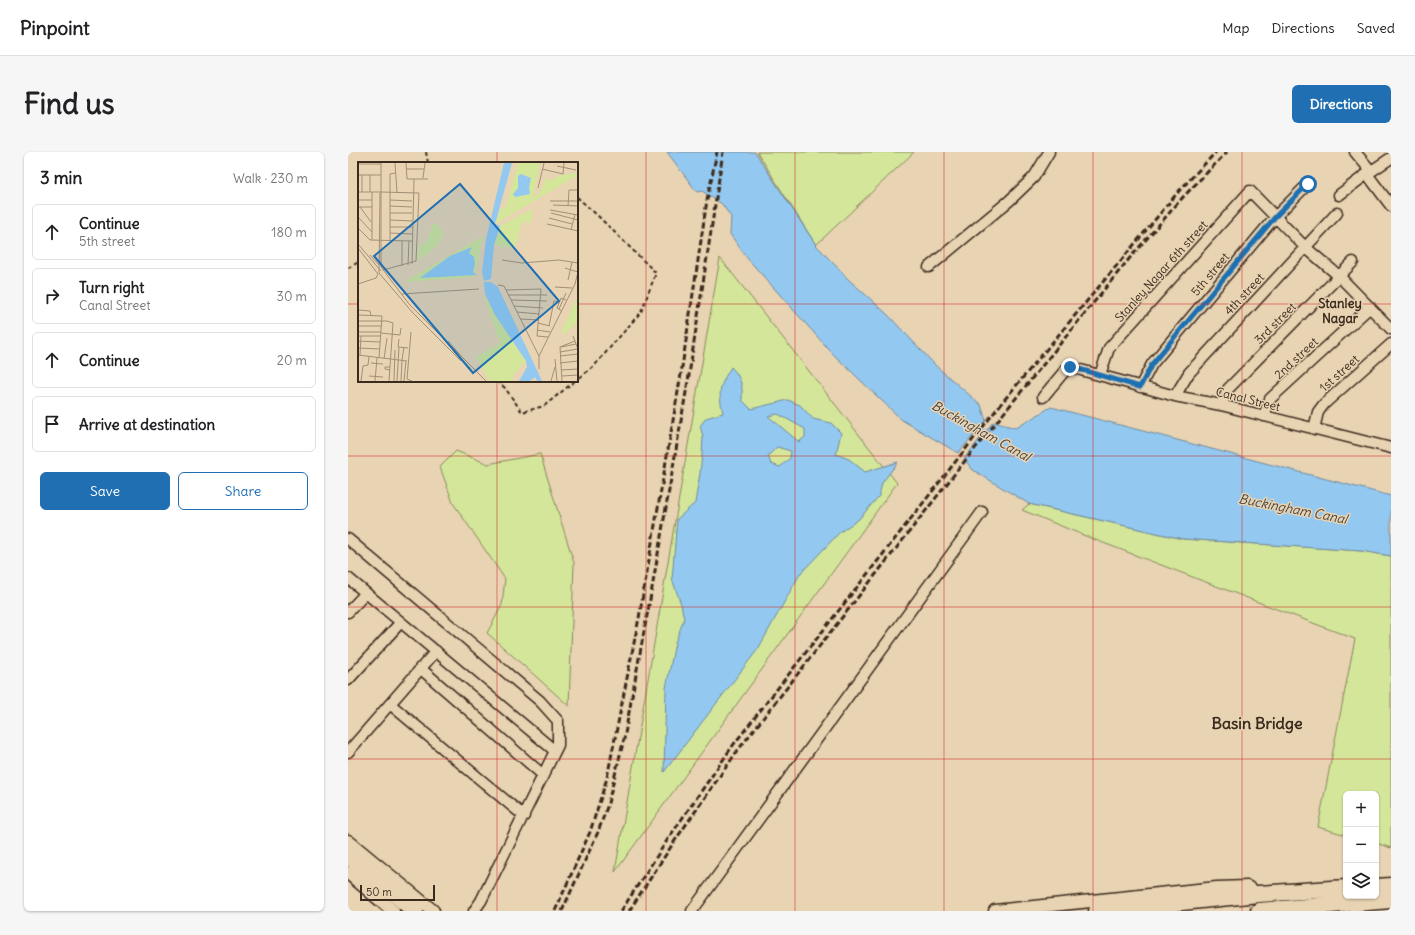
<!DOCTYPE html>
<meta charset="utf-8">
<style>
:root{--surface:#fff;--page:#f6f6f6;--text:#202124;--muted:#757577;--line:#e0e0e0;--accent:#1f6fb2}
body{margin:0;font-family:Delius,sans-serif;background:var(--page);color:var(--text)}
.controls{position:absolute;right:12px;bottom:12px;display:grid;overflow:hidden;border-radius:6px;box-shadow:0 1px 3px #0004}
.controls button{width:36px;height:36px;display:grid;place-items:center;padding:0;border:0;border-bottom:1px solid var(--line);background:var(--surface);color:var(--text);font:20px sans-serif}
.scale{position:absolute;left:12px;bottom:10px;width:75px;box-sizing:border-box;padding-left:4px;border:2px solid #3b2a1e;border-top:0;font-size:11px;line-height:14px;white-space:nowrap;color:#3b2a1e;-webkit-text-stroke:3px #e8d3b2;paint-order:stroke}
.stop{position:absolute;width:12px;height:12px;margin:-9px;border:3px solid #1f6fb2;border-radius:50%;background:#fff}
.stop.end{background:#1f6fb2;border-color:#fff;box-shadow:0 1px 4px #0008}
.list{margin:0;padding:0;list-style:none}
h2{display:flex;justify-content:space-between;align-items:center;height:52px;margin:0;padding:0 16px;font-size:17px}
h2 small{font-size:13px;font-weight:400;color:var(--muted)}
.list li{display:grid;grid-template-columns:26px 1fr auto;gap:12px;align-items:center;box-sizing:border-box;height:56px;margin:0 8px 8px;padding:0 8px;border:1px solid var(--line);border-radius:6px}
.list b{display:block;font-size:15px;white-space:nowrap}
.list p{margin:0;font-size:13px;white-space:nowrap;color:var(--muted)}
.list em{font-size:13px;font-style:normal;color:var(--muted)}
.actions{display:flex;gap:8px;padding:12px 16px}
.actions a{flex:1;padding:9px 0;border:1px solid var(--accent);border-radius:6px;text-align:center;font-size:14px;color:var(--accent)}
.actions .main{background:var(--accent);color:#fff}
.icon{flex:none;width:22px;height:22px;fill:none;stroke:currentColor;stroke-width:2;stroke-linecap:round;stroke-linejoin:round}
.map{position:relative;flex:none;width:1043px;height:759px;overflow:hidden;border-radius:6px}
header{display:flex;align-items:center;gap:24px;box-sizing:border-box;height:56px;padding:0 20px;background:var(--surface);border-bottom:1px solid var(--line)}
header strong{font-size:19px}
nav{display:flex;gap:22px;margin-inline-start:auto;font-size:14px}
.intro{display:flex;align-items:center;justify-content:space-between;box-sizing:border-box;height:96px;padding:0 24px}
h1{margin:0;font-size:28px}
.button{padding:10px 18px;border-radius:6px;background:var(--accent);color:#fff;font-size:14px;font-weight:700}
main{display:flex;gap:24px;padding:0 24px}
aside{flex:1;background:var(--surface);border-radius:6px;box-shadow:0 1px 3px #0004}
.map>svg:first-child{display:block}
.green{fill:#d3e69a;stroke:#87885c}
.water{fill:#93c9f1;stroke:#70899d;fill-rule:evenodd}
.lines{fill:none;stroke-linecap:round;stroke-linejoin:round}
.canal{stroke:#93c9f1;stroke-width:10}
.minor-casing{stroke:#3b2a1e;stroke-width:13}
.tertiary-casing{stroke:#3b2a1e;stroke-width:15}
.primary-casing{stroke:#3b2a1e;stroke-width:19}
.path{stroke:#3b2a1e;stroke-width:2;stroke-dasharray:4 3;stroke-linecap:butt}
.minor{stroke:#e8d3b2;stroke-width:10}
.tertiary{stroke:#e8d3b2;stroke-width:12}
.primary{stroke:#e8d3b2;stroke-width:16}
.rail{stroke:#3b2a1e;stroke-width:3;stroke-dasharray:6 3;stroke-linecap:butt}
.route{stroke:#1f6fb2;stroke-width:5}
.grid{fill:none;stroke:#d62828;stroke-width:1;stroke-opacity:0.55}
.labels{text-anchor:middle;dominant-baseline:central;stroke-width:3;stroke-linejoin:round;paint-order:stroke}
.street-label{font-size:12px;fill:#3b2a1e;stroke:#e8d3b2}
.neighbourhood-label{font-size:13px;font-weight:bold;fill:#3b2a1e;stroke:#e8d3b2}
.water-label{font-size:13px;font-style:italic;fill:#48423e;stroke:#e8d3b2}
.district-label{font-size:16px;font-weight:bold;fill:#3b2a1e;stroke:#e8d3b2}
.inset-road{fill:none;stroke:#a38f77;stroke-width:1}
.view{fill:#1f6fb2;fill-opacity:0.15;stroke:#1f6fb2;stroke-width:2}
.inset-edge{fill:none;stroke:#3b2a1e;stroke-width:2}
</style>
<header>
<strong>Pinpoint</strong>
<nav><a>Map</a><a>Directions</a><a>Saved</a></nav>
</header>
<div class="intro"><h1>Find us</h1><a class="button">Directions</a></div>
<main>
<aside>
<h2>3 min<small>Walk · 230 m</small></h2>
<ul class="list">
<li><svg class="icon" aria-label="ahead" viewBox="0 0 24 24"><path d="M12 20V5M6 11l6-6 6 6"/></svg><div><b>Continue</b><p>5th street</p></div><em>180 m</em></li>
<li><svg class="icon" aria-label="right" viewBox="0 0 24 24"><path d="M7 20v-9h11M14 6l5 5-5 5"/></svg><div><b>Turn right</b><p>Canal Street</p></div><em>30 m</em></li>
<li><svg class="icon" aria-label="ahead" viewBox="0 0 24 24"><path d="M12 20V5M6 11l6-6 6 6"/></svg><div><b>Continue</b></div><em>20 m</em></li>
<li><svg class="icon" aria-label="arrive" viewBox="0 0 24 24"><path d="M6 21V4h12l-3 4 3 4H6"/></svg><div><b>Arrive at destination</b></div></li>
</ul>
<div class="actions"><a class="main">Save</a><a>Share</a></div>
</aside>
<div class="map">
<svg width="1043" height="759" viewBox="0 0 1043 759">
<rect width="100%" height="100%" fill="#e8d3b2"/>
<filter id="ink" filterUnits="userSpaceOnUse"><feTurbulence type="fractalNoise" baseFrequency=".025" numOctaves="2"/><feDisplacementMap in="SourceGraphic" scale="8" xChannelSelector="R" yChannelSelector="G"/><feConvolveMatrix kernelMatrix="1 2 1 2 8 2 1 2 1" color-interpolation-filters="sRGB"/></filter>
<g filter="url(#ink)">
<path class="green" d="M409 0H566L468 93Z
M372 106 549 331 267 720Z
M108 299 140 312 192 302 226 411 221 554 139 481 154 453 157 427 105 351 92 315Z
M681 352 835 387 1014 399 1043 404V696L1028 691V642H998V683L970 675 1007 487 745 387 674 358Z"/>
<path class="water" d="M319 0H407L468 93 500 127 539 162 589 215 633 253 638 269 610 301 554 268 484 201 399 106 382 82 383 65 374 52 354 39 349 40Z
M383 215C393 225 395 234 394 248L403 257 440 248 452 253 465 267 483 271 493 281 488 302 501 307 517 320 550 310 534 331 531 344 511 367 492 380 452 422 410 497 316 620 318 536 327 491 336 467 333 452 324 427 329 367 347 351 352 321 354 303 355 284 352 274 358 266 375 261C370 239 371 235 383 215ZM430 262 457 277V285L451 290 420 264ZM429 295 443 299 442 306 432 315 423 312 420 304Z
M703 255 1043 344V404L1013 399 835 387 681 352 625 318 616 307 645 270 668 276Z"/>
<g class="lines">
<path class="canal" d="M618 271 647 289"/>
<defs>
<path id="minor" d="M1007 0 1023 19
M1043 6 1019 22 1043 54
M991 43 1019 22
M581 115 661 49 686 25 701 0
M752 223 761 196 902 39 957 95 991 124 1043 177
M792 235 804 212 927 65 960 32
M827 244 841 221 989 61
M695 245 719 216 722 215 827 244 873 253 1043 296
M873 253 880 237 1005 110
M916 264 922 247 1022 155
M966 277 970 260 976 252 1043 192
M0 387 192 549 210 569V593L133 749 126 759
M0 426 207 599
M0 460 18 441
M72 516 195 623
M0 528 53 470
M42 552 176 664
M0 600 88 499
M344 759 634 360"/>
<path id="tertiary" d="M0 689 85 759
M0 721 45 759
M647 759 869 736 899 735 910 742"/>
<path id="primary" d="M0 704 67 759
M1028 735 1043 734
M749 759 910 742 998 736
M911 759 1043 748"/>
</defs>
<use href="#minor" class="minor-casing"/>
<use href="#tertiary" class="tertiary-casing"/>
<use href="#primary" class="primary-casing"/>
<path class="path" d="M78 0 80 11
M229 45 250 64 308 121 293 160 247 213 229 228
M0 116 11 110
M149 229 157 236 174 260 196 254 227 229"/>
<use href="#minor" class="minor"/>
<use href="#tertiary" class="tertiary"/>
<use href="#primary" class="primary"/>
<path class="rail" d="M207 759 242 680 259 626 291 466 333 222 359 48 369 0
M214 759 250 680 259 655 276 587 303 442 341 223 375 0
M273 759 322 684 386 592 652 253 831 39 868 0
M281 759 328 687 390 598 616 310 781 107 836 44 879 0"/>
</g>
</g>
<g class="lines" filter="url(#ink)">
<path class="route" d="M722 215 738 219 792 235 804 212 927 65 960 32"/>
</g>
<path class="grid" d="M149 0V11M298 0V759M447 0V759M596 0V759M745 0V759M894 0V759M0 152H11M229 152H1043M149 229V759M0 304H1043M0 455H1043M0 607H1043"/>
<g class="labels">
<g class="street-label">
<text transform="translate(813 119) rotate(-48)">Stanley Nagar 6th street</text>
<text transform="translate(862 122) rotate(-50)">5th street</text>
<text transform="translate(896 142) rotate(-47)">4th street</text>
<text transform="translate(927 171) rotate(-45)">3rd street</text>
<text transform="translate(948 206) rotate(-43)">2nd street</text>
<text transform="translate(991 221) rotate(-42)">1st street</text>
<text transform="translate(900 247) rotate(14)">Canal Street</text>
</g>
<g class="neighbourhood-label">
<text x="992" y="151">Stanley<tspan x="992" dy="15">Nagar</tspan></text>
</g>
<g class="water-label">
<text transform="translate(633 279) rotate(29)">Buckingham Canal</text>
<text transform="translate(945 357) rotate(11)">Buckingham Canal</text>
</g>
<g class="district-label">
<text x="909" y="571">Basin Bridge</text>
</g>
</g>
<g transform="translate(10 10)">
<rect width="220" height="220" fill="#e8d3b2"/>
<path d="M160 1H182L175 36 182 30 188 16 194 18 201 13 220 11V13L137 62 143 46 148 45ZM174 47 173 61 164 59 157 86 136 83 142 64ZM75 62H79L86 72 77 86 60 99 61 83 69 80ZM125 74 117 115 46 120ZM125 132 168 199 156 212 154 219H132L118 195 142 181ZM220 133V160L206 172 203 171Z" fill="#d3e69a"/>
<path d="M146 1H154L137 62 142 64 136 83 133 117 126 119 124 110 128 77ZM163 12 173 16 171 25 172 32 157 35 155 32 160 26V14ZM114 85 111 91 116 95 117 102 115 110 119 113 62 116 92 94ZM126 120H133L140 125 184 219H179L177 215 172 219H161L169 205 168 199 137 153 127 132Z" fill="#93c9f1"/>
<path class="inset-road" d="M23 1V105L51 142 128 219M37 1 39 31M48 1 49 17H70M0 2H23M199 4 218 8M49 7H66M184 7 205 12 206 1M0 13H23M65 16 67 1M180 26 186 1M0 30H23M4 30V13M12 30V13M14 30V78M23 30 61 31 58 99 25 108M22 31 21 111 55 151 103 199M0 38H14M32 38 54 39M192 39H220M195 43 220 44M32 44 54 45M210 44 211 28H220M0 45H14M2 45 13 60M192 48 220 53M32 51H54M193 51 220 58M0 55 14 70M191 56 214 62M32 58 54 59M189 62 220 69M32 65H54M0 66 12 78 54 79M213 68 217 52M32 71 54 72M32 78V12L37 11M44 79V104M0 82 23 109M0 86 20 112 18 116 0 122M12 93 21 103M144 98 164 101 201 98 220 101M54 102 56 17M50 103 51 79M207 106 220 110M210 118 214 100M140 123 146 124 181 194M197 125 214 126M148 128 183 127 179 174 190 175M44 132 121 127M150 133H189M153 138 189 139M156 144 185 146M201 147 208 131M0 148 12 149 13 153M204 149 199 146 203 136 208 138M159 150 181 152M0 153 24 154 21 196M162 157 181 158M0 159H29L35 161 31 219M180 161 192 164M0 164H24M191 164 196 139 201 140M179 168 192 170M0 170H23M53 170 49 217 54 219M23 171 42 173 43 166M0 174H23M41 177 40 185 50 186M0 179 22 180M90 179 104 195M203 185 218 182M0 186 22 187M96 190 112 206M202 190 220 187 215 174M0 193 49 199M2 193 3 174M202 194 220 192M26 197 29 176M197 197 199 219M44 198 46 185M13 201 25 202M202 201 220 199M181 207V194L217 122 220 110M32 208 27 207V205H32M203 208 220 207M11 214 25 215M204 214 220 213M3 219 5 204 10 203 11 195M17 219 19 196M36 219 37 188M39 219 41 185M43 219 44 198M46 219 48 199M193 219 197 205M204 219 202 185 217 179"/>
<path class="view" d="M102 22 201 139 115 211 16 94Z"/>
<rect width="220" height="220" class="inset-edge"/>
</g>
</svg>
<div class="controls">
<button>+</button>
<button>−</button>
<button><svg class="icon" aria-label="layers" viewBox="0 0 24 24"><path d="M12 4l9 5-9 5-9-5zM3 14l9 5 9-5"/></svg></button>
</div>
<div class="scale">50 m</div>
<div class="stop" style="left:960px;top:32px"></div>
<div class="stop end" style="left:722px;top:215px"></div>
</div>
</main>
